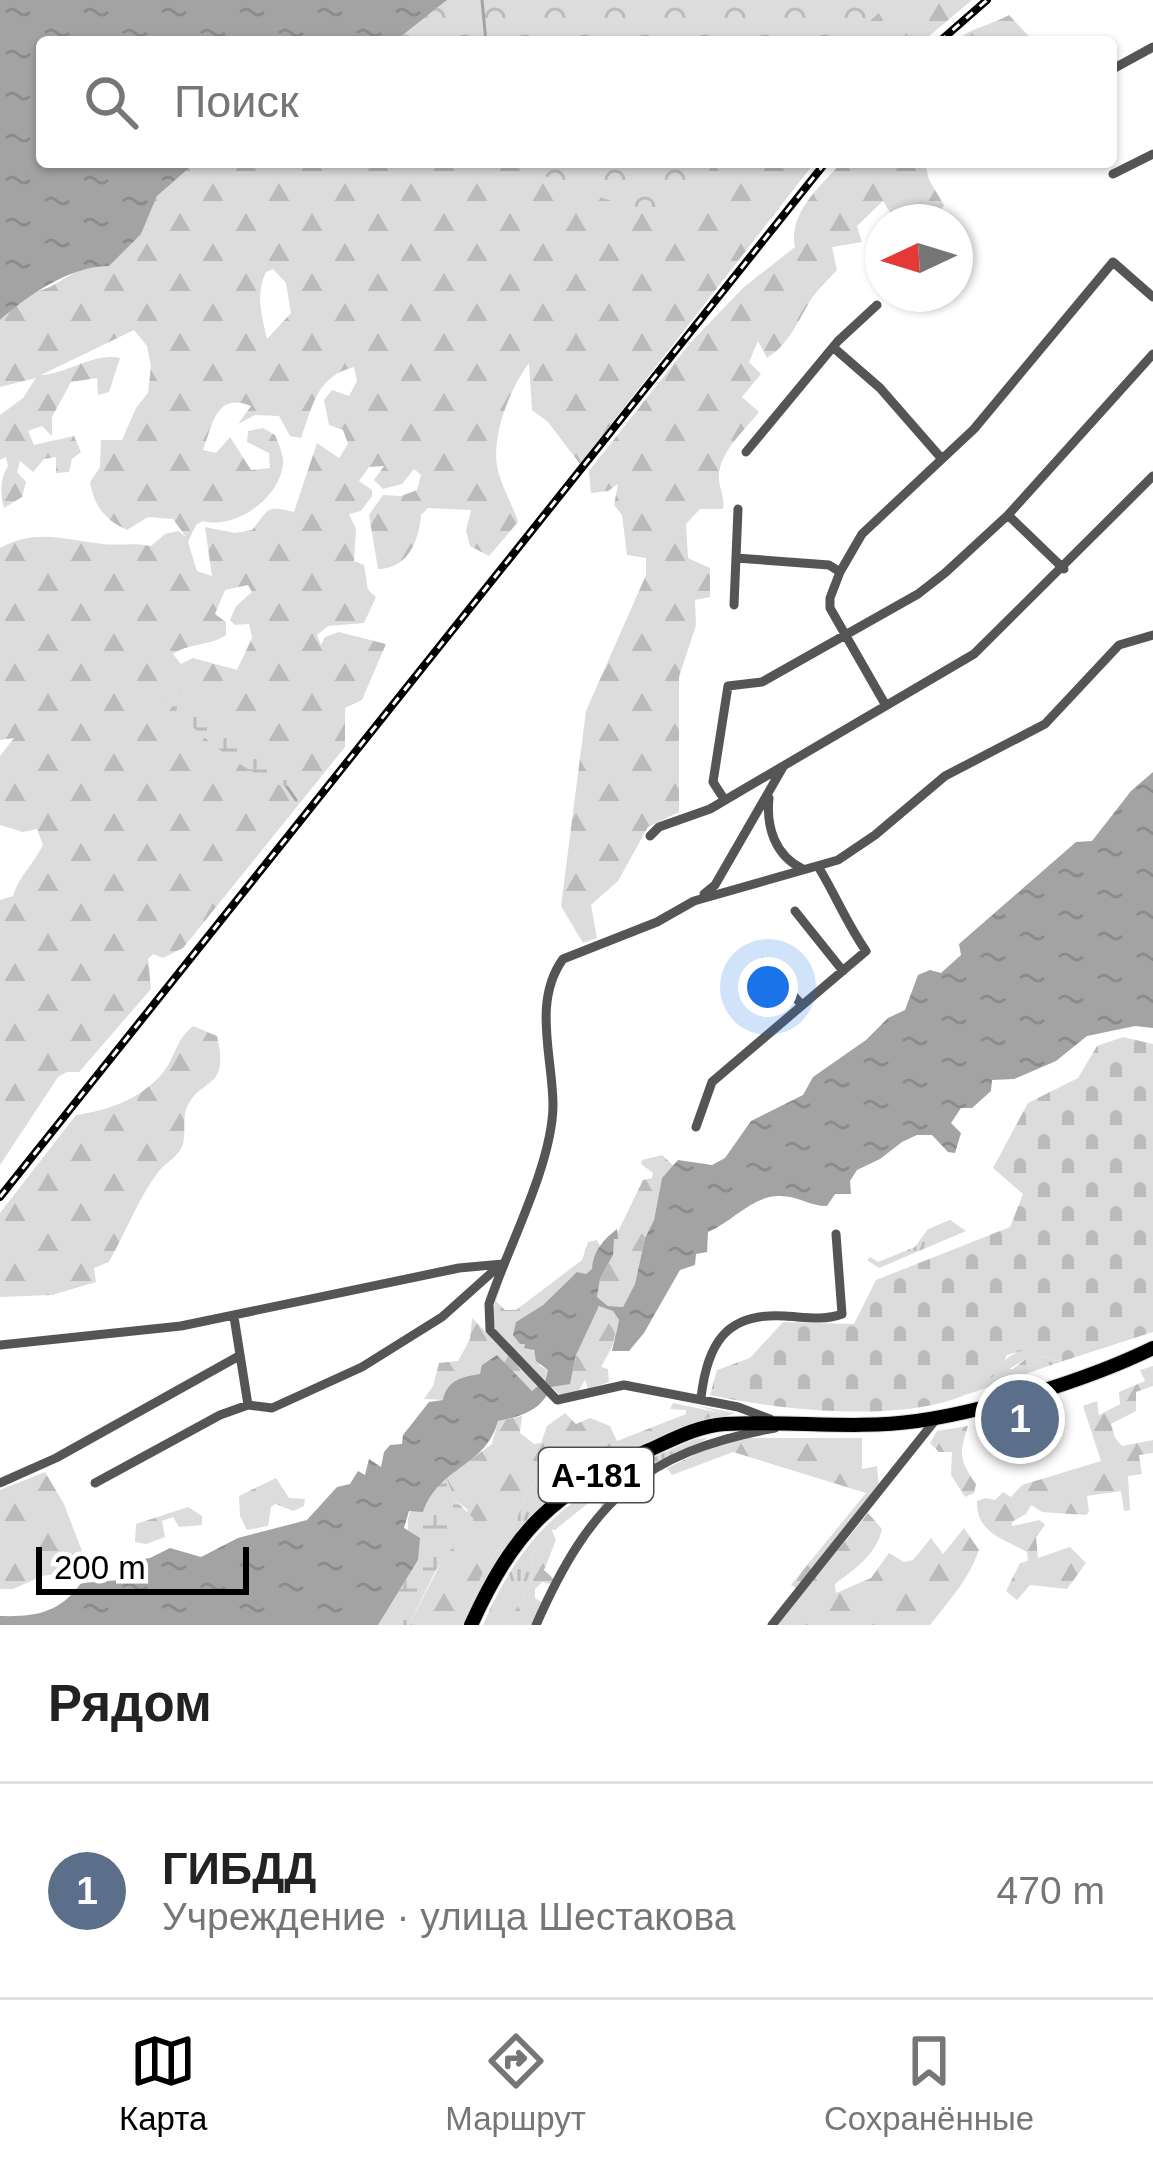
<!DOCTYPE html>
<html lang="ru">
<meta charset="utf-8">
<style>
:root{--surface:#fff;--page:#f2f2f2;--text:#222;--muted:#767676;--line:#e0e0e0;--accent:#000}
body{margin:0;font-family:Arial,sans-serif;background:var(--page);color:var(--text)}
.compass{position:absolute;left:865px;top:204px;width:108px;height:108px;border-radius:50%;background:var(--surface);box-shadow:0 3px 9px #0004;rotate:266deg}
.scale{position:absolute;left:36px;bottom:30px;width:213px;box-sizing:border-box;padding-left:12px;border:6px solid #000;border-top:0;font-size:33px;line-height:42px;white-space:nowrap;color:#000;-webkit-text-stroke:9px #fff;paint-order:stroke}
.you{position:absolute;left:768px;top:987px;width:42px;height:42px;margin:-30px;border:9px solid #fff;border-radius:50%;background:#1a73e8;box-shadow:0 0 0 18px #1a73e833}
.badge{display:grid;place-items:center;width:78px;height:78px;border-radius:50%;background:var(--accent);color:#fff;font-size:39px;font-weight:700}
.pin{position:absolute;translate:-50% -50%;border:6px solid #fff;box-shadow:0 3px 12px #0006}
.list{margin:0;padding:0;list-style:none}
h2{display:flex;justify-content:space-between;align-items:center;height:156px;margin:0;padding:0 48px;font-size:51px}
h2 small{font-size:39px;font-weight:400;color:var(--muted)}
.list li{display:grid;grid-template-columns:78px 1fr auto;gap:36px;align-items:center;box-sizing:border-box;height:216px;padding:0 48px;border-top:3px solid var(--line)}
.list b{display:block;font-size:45px;white-space:nowrap}
.list p{margin:0;font-size:39px;white-space:nowrap;color:var(--muted)}
.list em{font-size:39px;font-style:normal;color:var(--muted)}
.icon{flex:none;width:66px;height:66px;fill:none;stroke:currentColor;stroke-width:2;stroke-linecap:round;stroke-linejoin:round}
.map{position:relative;flex:none;width:1153px;height:1625px;overflow:hidden}
.search{position:absolute;background:var(--surface);box-shadow:0 3px 9px #0004;left:36px;right:36px;top:36px;height:132px;display:flex;align-items:center;gap:30px;box-sizing:border-box;padding:0 42px;border-radius:12px;color:var(--muted);font-size:45px}
.sheet{height:372px;background:var(--surface)}
nav{display:flex;justify-content:space-around;align-items:center;box-sizing:border-box;height:168px;border-top:3px solid var(--line);background:var(--surface);font-size:33px;color:var(--muted)}
nav a{display:grid;justify-items:center;gap:6px}
nav .on{color:var(--accent)}
.map>svg:first-child{display:block}
.grass{fill:url(#grass-tufts)}
.forest{fill:url(#forest-firs);fill-rule:evenodd}
.wetland{fill:url(#wetland-marsh)}
.cemetery{fill:url(#cemetery-stones)}
.park{fill:url(#park-crowns)}
.water{fill:url(#water-ripples)}
.lines{fill:none;stroke-linecap:round;stroke-linejoin:round}
.stream{stroke:#a3a3a3;stroke-width:3}
.primary-casing{stroke:#dbdbdb;stroke-width:16}
.minor{stroke:#555;stroke-width:9}
.primary{stroke:#000;stroke-width:14}
.rail-casing{stroke:#000;stroke-width:8}
.rail{stroke:#fff;stroke-width:3;stroke-dasharray:9;stroke-linecap:butt}
.labels{text-anchor:middle;dominant-baseline:central;stroke-width:9;stroke-linejoin:round;paint-order:stroke}
.shield{fill:#fff;stroke:#4c4c4c;stroke-width:3}
.shield-label{font-size:33px;font-weight:bold;fill:#000}
</style>
<div class="map">
<svg width="1153" height="1625" viewBox="0 0 1153 1625">
<defs>
<pattern id="grass-tufts" width="24" height="20" patternUnits="userSpaceOnUse" patternTransform="scale(3)"><rect width="24" height="20" fill="#dcdcdc"/><path d="M3 7l-1-3M5 7V3M7 7l1-3M15 17l-1-3M17 17v-4M19 17l1-3" fill="none" stroke="#bbb"/></pattern>
<pattern id="forest-firs" width="22" height="20" patternUnits="userSpaceOnUse" patternTransform="scale(3)"><rect width="22" height="20" fill="#dcdcdc"/><path d="M5 1l3.5 6h-7zM16 11l3.5 6h-7z" fill="#bbb"/></pattern>
<pattern id="wetland-marsh" width="20" height="14" patternUnits="userSpaceOnUse" patternTransform="scale(3)"><rect width="20" height="14" fill="#dcdcdc"/><path d="M1 5h8M5 5V1M11 12h8M15 12V8" fill="none" stroke="#bbb"/></pattern>
<pattern id="cemetery-stones" width="16" height="16" patternUnits="userSpaceOnUse" patternTransform="scale(3)"><rect width="16" height="16" fill="#dcdcdc"/><path d="M2 7V4a2 2 0 0 1 4 0v3zM10 15v-3a2 2 0 0 1 4 0v3z" fill="#bbb"/></pattern>
<pattern id="park-crowns" width="20" height="18" patternUnits="userSpaceOnUse" patternTransform="scale(3)"><rect width="20" height="18" fill="#dcdcdc"/><path d="M2 6a3 3 0 1 1 6 0M12 15a3 3 0 1 1 6 0" fill="none" stroke="#bbb"/></pattern>
<pattern id="water-ripples" width="26" height="14" patternUnits="userSpaceOnUse" patternTransform="scale(3)"><rect width="26" height="14" fill="#a3a3a3"/><path d="M2 4q2-2 4 0t4 0M15 11q2-2 4 0t4 0" fill="none" stroke="#8b8b8b"/></pattern>
</defs>
<rect width="100%" height="100%" fill="#fff"/>
<path class="grass" d="M950 1220 966 1231 879 1268 867 1260 870 1257 878 1262 915 1247 928 1229Z
M1025 1349 1027 1358 1009 1369H1027L1041 1356 1060 1362 963 1396C990 1385 997 1358 1025 1349Z
M694 1405 735 1413 688 1430 553 1500 468 1625H463L484 1569 513 1529 526 1494 539 1477 545 1481 547 1490 603 1459 721 1413Z
M708 1438 627 1484 630 1477 618 1479 612 1487 621 1490 601 1510V1499L597 1496 555 1530 551 1529 533 1552 531 1585 506 1625H483C532 1512 587 1486 695 1439Z"/>
<path class="forest" d="M545 0H972L922 42H598Z
M1009 15 1034 42H954C972 27 989 26 1009 15Z
M196 162H815L580 464 548 422 532 410 529 363C510 389 492 433 497 466 500 484 513 505 518 522L489 556 470 546 466 531 471 510 428 508 421 515C419 542 407 569 378 569L369 515 383 495 401 496 417 490 421 475 414 469 402 484 383 489 374 480 384 466 369 467 359 481 372 490V496L361 511 349 514 356 529 354 561 364 565 368 590 376 597 364 623 328 626 317 635 321 645 325 637 339 632 386 644 362 700 345 708V747L183 948 163 958 153 954 148 959 151 989 79 1072H67L58 1077 0 1165V900L13 896C19 876 33 865 43 845L37 829 23 832 0 825V756L14 738 0 740V548C36 528 65 540 103 544 119 546 134 542 151 546L165 534 178 531 186 537 173 519 148 517 127 530C105 520 94 506 90 482L100 467 101 440H122L136 408 148 393 151 366 147 346 134 330 41 375C67 374 94 352 120 358L109 392 98 395 97 378 71 382 52 417V436L42 426 28 431 34 445 74 436 81 452 72 459 69 472 56 473V457L44 459 33 472 20 461 17 472 26 482 22 497 4 508C0 493 0 479 8 466L6 457 0 460V415L23 398 36 378 0 387V320L28 295 50 287 141 234 157 196ZM273 269 286 283 291 313 267 339C262 316 255 294 266 272ZM354 367 357 381 349 396 332 390 324 400 329 425 343 430 348 444 339 458 317 443 294 512C264 505 270 509 252 530L235 533 205 527 212 576 197 571 188 542 196 525 203 521C235 530 280 498 283 464 284 455 278 443 275 435L263 428 248 431 247 442 269 453 270 468 251 470 230 437 216 453 203 450C213 424 216 392 251 406L238 424 255 415 279 416 290 436 301 438C313 405 317 376 354 367ZM248 585 252 592 236 606 230 620 235 625 249 624 252 638 237 670 193 658 181 664 173 654C191 642 208 647 226 635V622L215 614 225 590Z
M842 162H925L929 180 944 205 934 222H896L883 201 857 226 862 242 832 247 837 270C828 280 817 290 810 301 797 323 789 344 767 358L758 341 749 362 761 374 742 397 759 412C744 431 717 454 719 480 720 491 725 497 723 509H700L686 524 688 558 710 568V597L695 600 696 625 679 677V812L648 827 618 881 591 905 597 938 583 943 561 906 586 711 646 575V558L627 555 622 515 614 505 618 484 608 491 591 493 589 471 691 342 744 287 795 247C788 212 821 186 842 162Z
M193 1026 217 1036C230 1092 201 1076 187 1107 182 1120 186 1132 183 1144 179 1157 167 1161 159 1171 139 1197 125 1233 109 1262L94 1268 96 1282 52 1295 0 1297V1213L76 1115C107 1111 140 1099 162 1074 176 1057 174 1042 193 1026Z
M662 1155 674 1166 662 1178 654 1220 645 1238 635 1284 623 1307 608 1306 597 1297 600 1279 613 1255 611 1246 643 1180 652 1178 653 1173 641 1164 642 1160Z
M597 1240 600 1246 593 1269 586 1274 577 1272 543 1305 516 1322C523 1339 535 1349 540 1366L548 1370 547 1384C507 1346 477 1337 503 1279L496 1301 505 1310H516L582 1260 588 1242Z
M600 1306 613 1310 619 1320 612 1347 601 1367 608 1369 609 1382 588 1389 585 1380 578 1392 561 1396 551 1387 570 1383C576 1358 581 1325 600 1306Z
M472 1318 538 1386 533 1391 516 1378 480 1374 443 1400 424 1399 433 1386 439 1363 458 1361 470 1339Z
M1153 1366V1386L1136 1392V1411L1111 1424 1115 1438 1122 1446 1153 1440V1453L1139 1455 1142 1474 1128 1476 1130 1510 1124 1511 1121 1491 1087 1496 1089 1512 1086 1515 1042 1512 1031 1505 1026 1514 1012 1522V1526L1040 1520 1045 1525 1036 1537 1038 1558 1070 1547 1086 1563 1067 1589 1030 1585 1017 1600 1006 1591 1020 1563 1028 1561 1027 1552C1004 1539 976 1533 977 1501L986 1498 995 1500 1003 1492 1011 1497 1022 1485 1101 1461 1083 1406 1097 1401 1099 1415 1120 1404 1119 1392 1145 1381 1140 1370Z
M673 1403 721 1413 603 1459 548 1491 545 1481 539 1477 526 1494 513 1529 484 1569 463 1625H409L468 1510 455 1500 446 1478 492 1444 498 1421 522 1416 520 1433 534 1444 541 1443 547 1426 565 1413 576 1424 590 1418 610 1426 617 1441 686 1414V1410L670 1409Z
M968 1426C959 1454 959 1460 976 1484L974 1493 965 1497 951 1475 952 1452H939L930 1443 937 1431Z
M729 1438H862V1469L877 1466 879 1487 796 1588 791 1585 866 1493 733 1452 672 1475 667 1468Z
M45 1472 64 1504 82 1551 76 1571 42 1576 13 1589H0V1490Z
M276 1478 289 1498 305 1499 304 1506 293 1511 276 1504 271 1507 268 1526 247 1530 240 1516 239 1496Z
M188 1507 202 1516V1525L179 1527 173 1517 162 1521 165 1537 146 1544 135 1542 136 1524Z
M868 1513 882 1529C876 1555 856 1568 835 1584L836 1593 871 1578 889 1553 904 1562 913 1560 931 1538 943 1554 964 1528 979 1550C969 1579 949 1601 930 1625H777Z
M551 1528 556 1540 544 1570 554 1579 550 1584 542 1582 535 1589V1598L542 1602 533 1625H506L531 1585 533 1552Z"/>
<path class="wetland" d="M170 683 203 719 225 728 259 754 269 753 289 776 287 787C255 781 171 719 162 687Z
M446 1478 455 1500 474 1519 436 1570 409 1625H378L418 1560C398 1514 407 1507 446 1478Z"/>
<path class="cemetery" d="M1123 1037 1153 1044V1332L1060 1362 1041 1356 1027 1369 1008 1373 1027 1358 1024 1350 1007 1355C976 1437 779 1410 710 1395L717 1370 750 1358 783 1322 854 1324 876 1280 1010 1227 1023 1194 993 1168 1028 1103 1078 1078 1097 1046Z"/>
<path class="park" d="M447 0H893L847 42H394Z
M521 162H714L688 205C637 220 579 188 531 171Z"/>
<path class="water" d="M0 0H447L394 42H42V162H196L157 196 141 234 109 266C70 266 28 295 0 320Z
M1153 772V1028L1135 1026 1087 1036 1056 1061 1014 1079 992 1080 991 1091 972 1108H961L951 1123 961 1133 955 1153 948 1152 932 1135H917L902 1142 880 1159 857 1170 850 1181 851 1194H835L827 1206C809 1206 797 1195 778 1196 751 1197 733 1221 708 1232L707 1252 696 1254 695 1265 680 1270 644 1333 629 1351H612L619 1320 613 1311 599 1306 576 1355 570 1384 551 1387C541 1411 522 1416 498 1421 485 1468 440 1465 423 1512L409 1511 404 1528 420 1538 418 1560 378 1625H0V1616C35 1617 60 1613 81 1583L121 1580 131 1561 150 1558 170 1548 201 1557 238 1538 307 1520 337 1487 350 1484 358 1471 365 1475 369 1459 381 1467 384 1452 390 1445 402 1444 403 1435 429 1402 443 1400C447 1380 462 1377 480 1374L482 1365 497 1355 532 1391 538 1386 544 1388 548 1370 536 1361 534 1350 524 1348 525 1344H520L513 1335 516 1322 543 1305 577 1272 586 1274 592 1269C593 1251 603 1240 617 1229L618 1239H614L613 1255 600 1279 597 1297 608 1306 623 1307 635 1284 645 1238 654 1220 662 1178 678 1160 712 1165 725 1158 751 1121 803 1095 813 1077 866 1040 888 1018 905 1010 918 975 930 970 941 973 961 955 959 944 1076 842 1092 841 1131 791Z"/>
<g class="lines">
<path class="stream" d="M482 0 486 42
M287 787 296 800"/>
<defs>
<path id="primary" d="M471 1625C514 1531 551 1493 647 1451 672 1440 697 1426 725 1424 789 1420 853 1430 917 1421 987 1411 1090 1379 1153 1348"/>
</defs>
<use href="#primary" class="primary-casing"/>
<path class="minor" d="M1111 70 1153 47
M1113 174 1153 154
M834 348 880 388 942 459
M746 452 838 341 877 305
M1008 515 1064 569
M736 558 829 565 840 572
M734 605 738 509
M885 704 830 608V598L840 572 862 534 974 429 1113 262 1153 297
M769 798C766 827 775 856 803 869
M724 799 713 782 728 686 762 682 918 594 945 573 1008 515 1153 354
M650 836 659 827 710 809 974 654 1153 476
M704 894 715 885 783 767
M795 911 843 971
M763 962 802 1005
M696 1127 712 1082 866 951C847 924 836 896 819 868
M234 1317 248 1405
M0 1345 181 1326 459 1268 503 1264
M701 1398C707 1345 725 1312 785 1316 804 1317 824 1321 842 1314L836 1234
M770 1419 738 1407 624 1385 557 1400 490 1330 489 1304C508 1247 552 1165 553 1106 553 1057 532 1002 563 959L657 922 694 901 838 860 875 835 945 776 1045 724 1119 645 1153 635
M0 1483 56 1458 239 1356
M95 1483 220 1415 248 1405 272 1408 362 1367 442 1317 498 1267
M536 1625C590 1502 642 1452 775 1428
M772 1625 937 1418"/>
<use href="#primary" class="primary"/>
<defs>
<path id="rail" d="M939 42 987 0
M0 1197 826 162"/>
</defs>
<use href="#rail" class="rail-casing"/>
<use href="#rail" class="rail"/>
</g>
<g class="labels">
<rect class="shield" x="539" y="1448" width="114" height="54" rx="9"/>
<g class="shield-label">
<text x="596" y="1475">А-181</text>
</g>
</g>
</svg>
<svg class="compass" viewBox="-18 -18 36 36"><path d="M0-13l5 13h-10z" fill="#e53935"/><path d="M0 13l5-13h-10z" fill="#767676"/></svg>
<div class="scale">200 m</div>
<div class="you"></div>
<div class="pin badge" style="left:1020px;top:1419px;background:#5c6f8a">1</div>
<div class="search"><svg class="icon" aria-label="search" viewBox="0 0 24 24"><circle cx="10" cy="10" r="6"/><path d="M15 15l6 6"/></svg>Поиск</div>
</div>
<section class="sheet">
<h2>Рядом<small></small></h2>
<ul class="list">
<li><span class="badge" style="background:#5c6f8a">1</span><div><b>ГИБДД</b><p>Учреждение · улица Шестакова</p></div><em>470 m</em></li>
</ul>
</section>
<nav>
<a class="on"><svg class="icon" aria-label="map" viewBox="0 0 24 24"><path d="M3 6l6-2 6 2 6-2v14l-6 2-6-2-6 2zM9 4v14M15 6v14"/></svg>Карта</a>
<a><svg class="icon" aria-label="directions" viewBox="0 0 24 24"><path d="M12 3l9 9-9 9-9-9zM9 14v-3h6M13 9l2 2-2 2"/></svg>Маршрут</a>
<a><svg class="icon" aria-label="saved" viewBox="0 0 24 24"><path d="M7 4h10v16l-5-4-5 4z"/></svg>Сохранённые</a>
</nav>
